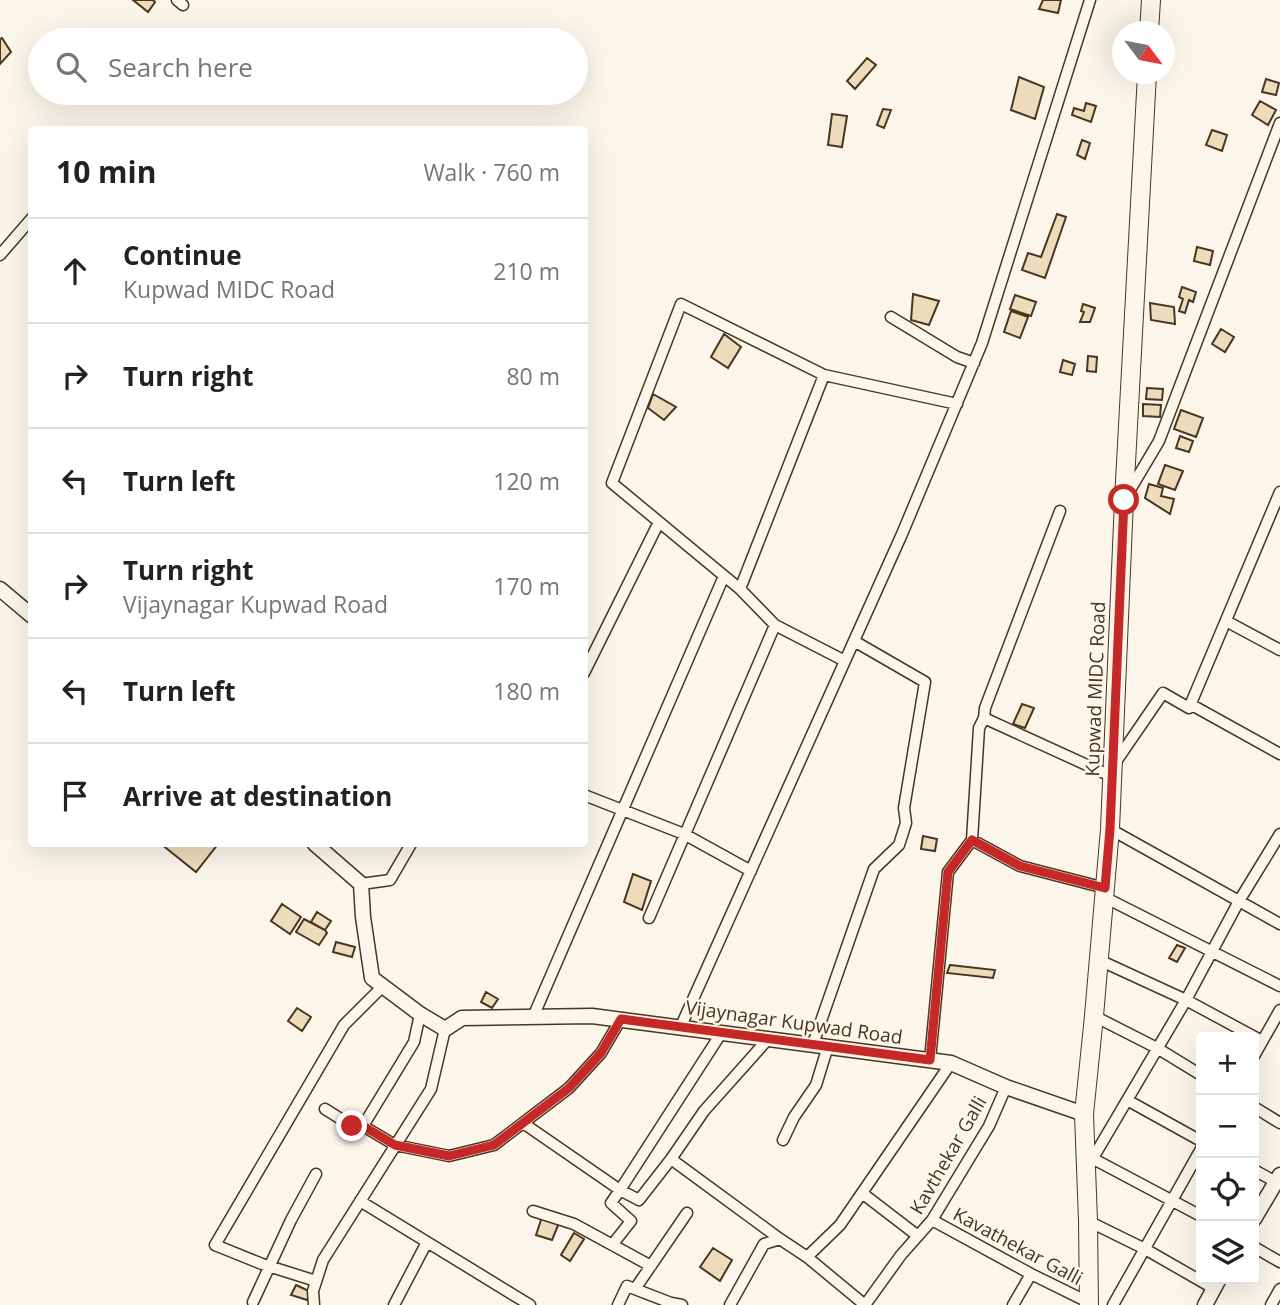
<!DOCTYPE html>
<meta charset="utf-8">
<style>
:root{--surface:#fff;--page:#f6f6f6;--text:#222;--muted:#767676;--line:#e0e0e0}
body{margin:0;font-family:"Open Sans",sans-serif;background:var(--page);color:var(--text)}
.controls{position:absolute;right:21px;bottom:21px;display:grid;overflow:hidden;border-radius:7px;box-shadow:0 7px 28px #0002}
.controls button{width:63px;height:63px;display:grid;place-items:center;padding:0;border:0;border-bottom:2px solid var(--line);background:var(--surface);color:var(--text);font:35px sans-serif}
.compass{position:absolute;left:1112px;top:21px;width:63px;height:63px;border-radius:50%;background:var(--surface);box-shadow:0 7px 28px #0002;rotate:122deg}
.stop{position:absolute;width:21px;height:21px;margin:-16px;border:5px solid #c62828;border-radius:50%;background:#fff}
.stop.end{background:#c62828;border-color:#fff;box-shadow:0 2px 7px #0008}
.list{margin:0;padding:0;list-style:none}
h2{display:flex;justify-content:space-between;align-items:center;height:91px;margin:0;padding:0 28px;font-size:30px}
h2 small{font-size:23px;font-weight:400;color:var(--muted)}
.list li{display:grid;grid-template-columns:46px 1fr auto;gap:21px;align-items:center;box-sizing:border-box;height:105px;padding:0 28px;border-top:2px solid var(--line)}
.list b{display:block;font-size:26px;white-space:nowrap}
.list p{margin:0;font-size:23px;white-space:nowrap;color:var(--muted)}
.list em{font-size:23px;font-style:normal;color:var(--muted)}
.icon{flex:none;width:38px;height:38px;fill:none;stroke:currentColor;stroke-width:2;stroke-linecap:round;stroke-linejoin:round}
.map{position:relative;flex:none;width:1280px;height:1305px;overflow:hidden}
.search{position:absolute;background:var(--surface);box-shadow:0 7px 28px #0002;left:28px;top:28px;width:560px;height:77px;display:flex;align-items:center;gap:18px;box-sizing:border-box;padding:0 24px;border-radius:38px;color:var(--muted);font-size:26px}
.panel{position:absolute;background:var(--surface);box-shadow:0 7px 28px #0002;left:28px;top:126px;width:560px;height:721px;border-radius:7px}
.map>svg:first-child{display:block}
.building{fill:#ecdcbc;stroke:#4a3520;stroke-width:2}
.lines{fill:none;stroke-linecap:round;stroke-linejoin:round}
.minor-casing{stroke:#4a3520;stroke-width:13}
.tertiary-casing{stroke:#4a3520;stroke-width:17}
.primary-casing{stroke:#4a3520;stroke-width:20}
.minor{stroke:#fbf6e9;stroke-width:10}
.tertiary{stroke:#fbf6e9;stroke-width:14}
.primary{stroke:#fbf6e9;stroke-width:18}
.route{stroke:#c62828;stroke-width:9}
.labels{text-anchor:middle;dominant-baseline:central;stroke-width:5;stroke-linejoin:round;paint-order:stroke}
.street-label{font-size:19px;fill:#4a3520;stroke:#fbf6e9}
</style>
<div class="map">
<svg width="1280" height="1305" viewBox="0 0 1280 1305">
<rect width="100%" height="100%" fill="#fbf6e9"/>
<path class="building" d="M133 0H153L155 2 148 12Z
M1043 0H1061L1058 13 1039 9Z
M2 38 11 52 0 64V39Z
M867 58 876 65 855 89 847 81Z
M1019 77 1044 87 1035 119 1011 110Z
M1266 79 1279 83 1276 95 1262 92Z
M1260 101 1276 110 1268 125 1252 115Z
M1086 103 1096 106 1091 122 1072 115 1074 108 1084 111Z
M883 109 891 110 884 128 877 125Z
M832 114 847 116 842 147 828 145Z
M1212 130 1227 135 1222 151 1206 145Z
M1082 140 1090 143 1085 159 1077 155Z
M1057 214 1066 217 1045 278 1022 270 1028 253 1041 257Z
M1197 247 1213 251 1210 265 1194 261Z
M1182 287 1196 292 1193 302 1189 300 1185 313 1179 311 1183 299 1179 297Z
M913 294 939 301 929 325 911 320Z
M1015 295 1036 302 1031 316 1010 309Z
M1150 303 1174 307 1175 324 1151 320Z
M1083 304 1095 308 1090 322H1080L1084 312 1081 311Z
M1011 311 1028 317 1020 338 1004 332Z
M1221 329 1234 337 1225 352 1212 344Z
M724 334 741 347 728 368 711 357Z
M1088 356 1097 357 1096 372 1087 371Z
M1063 360 1075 364 1072 375 1060 372Z
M1147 388 1163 389 1162 400 1146 399Z
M653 394 676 407 664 420 648 408Z
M1143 404 1161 405 1160 417 1143 416Z
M1181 410 1203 418 1196 437 1174 429Z
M1180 436 1193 441 1189 452 1176 448Z
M1165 465 1183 471 1175 490 1158 484Z
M1149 484 1163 488 1161 496 1174 499 1170 514 1145 498Z
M1022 704 1034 708 1025 728 1013 724Z
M923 836 937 839 935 851 921 849Z
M161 844H218L196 872Z
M633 874 651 881 642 910 624 902Z
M282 904 301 917 290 934 271 921Z
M317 912 331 921 325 930 311 922Z
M304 919 325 930 327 933 319 945 296 932Z
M336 942 355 947 352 957 333 952Z
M1177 945 1185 948 1177 962 1169 958Z
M950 965 995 970 993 978 947 973Z
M486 992 498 999 492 1008 481 1002Z
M297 1008 311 1017 302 1031 288 1021Z
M542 1217 559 1223 552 1240 536 1235Z
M574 1233 584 1239 570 1261 561 1255Z
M713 1248 732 1260 720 1281 700 1267Z
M296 1285 311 1292 307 1300 291 1295Z"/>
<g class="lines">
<defs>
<path id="minor" d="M177 0 183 5
M0 255 32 218
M891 317 957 357 974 363
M1127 495 1159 441 1280 123
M740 589 612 483 681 304 824 375
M1226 621 1280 650
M775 625 740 589 824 375 957 404
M584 673 659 522
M1190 704 1280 754
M984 718 1113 777
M1115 763 1163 693 1189 708 1280 492
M584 795 684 834 751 871
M1110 829 1280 924
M972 840 979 728 984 718 985 708 1060 511
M361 884 390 880 411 844
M1104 897 1280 986
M649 918 775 625 845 661
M1099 960 1186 1000 1262 1041
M420 1014 414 1042 363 1126 395 1145 449 1156 494 1145 569 1088 601 1053 621 1019
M1094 1016 1157 1048 1201 1075
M533 1017 724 576
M681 1026 902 534 982 343 1090 0
M813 1044 874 869 899 845 906 823 904 808 925 682 854 641
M1254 1056 1280 1010
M930 1060 948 872 972 840 1020 866 1105 888
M1127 1100 1201 1141
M1254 1107 1280 1123
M325 1109 352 1126H363
M523 1123 620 1190 722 1032
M783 1140 794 1117 816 1085 828 1046
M1088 1156 1201 1216
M1093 1158 1186 1000 1239 901 1280 834
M671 1159 780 1239
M1254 1170 1276 1182
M862 1193 918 1236
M360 1201 530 1305
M533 1211 574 1224 651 1266
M932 1220 1031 1274 1088 1302
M1088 1221 1145 1249 1213 1288
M612 1245 631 1221 611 1203 620 1190 639 1200 671 1159 704 1111 769 1038
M1254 1247 1280 1262
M807 1257 865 1305
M316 1281 262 1264 215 1245 344 1025 383 986
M635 1289 687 1213
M253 1302 291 1220 316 1174
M314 1305 313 1291 323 1260 431 1089 445 1029
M394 1305 427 1242
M618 1305 627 1286 671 1303 682 1305
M730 1305 764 1244 780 1239 807 1257 840 1225 951 1063
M865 1305 901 1255 932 1220 989 1126 1006 1087
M1013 1305 1031 1274
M1113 1305 1201 1149
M1271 1305 1280 1289"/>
<path id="tertiary" d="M0 589 32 616
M315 844 361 884 363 917 372 978 420 1014 445 1029 462 1018 592 1016 951 1063 1006 1087 1084 1114
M1254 1219 1280 1175
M1205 1305 1219 1279"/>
<path id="primary" d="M1149 32 1151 0
M1089 1305 1088 1221 1084 1114 1094 1016 1110 829 1124 500 1147 74"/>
</defs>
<use href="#minor" class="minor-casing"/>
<use href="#tertiary" class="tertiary-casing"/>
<use href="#primary" class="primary-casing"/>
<use href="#minor" class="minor"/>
<use href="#tertiary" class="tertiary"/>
<use href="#primary" class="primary"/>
</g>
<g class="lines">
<path class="route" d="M352 1126H363L395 1145 449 1156 494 1145 569 1088 601 1053 621 1019 930 1060 948 872 972 840 1020 866 1105 888 1110 829 1124 500"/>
</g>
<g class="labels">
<g class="street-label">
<text transform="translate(1095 689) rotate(-88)">Kupwad MIDC Road</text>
<text transform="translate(794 1022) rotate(8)">Vijaynagar Kupwad Road</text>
<text transform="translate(948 1155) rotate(-60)">Kavthekar Galli</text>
<text transform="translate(1018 1246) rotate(28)">Kavathekar Galli</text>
</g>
</g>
</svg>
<div class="controls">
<button>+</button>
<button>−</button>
<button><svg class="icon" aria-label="locate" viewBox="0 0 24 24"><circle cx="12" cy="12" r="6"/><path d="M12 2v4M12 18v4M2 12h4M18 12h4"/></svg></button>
<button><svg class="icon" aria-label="layers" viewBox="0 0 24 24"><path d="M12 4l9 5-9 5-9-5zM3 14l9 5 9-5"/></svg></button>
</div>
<svg class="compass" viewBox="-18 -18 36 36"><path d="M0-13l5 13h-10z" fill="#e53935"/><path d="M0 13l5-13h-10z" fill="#767676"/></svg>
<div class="stop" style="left:1124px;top:500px"></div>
<div class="stop end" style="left:352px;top:1126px"></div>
<div class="search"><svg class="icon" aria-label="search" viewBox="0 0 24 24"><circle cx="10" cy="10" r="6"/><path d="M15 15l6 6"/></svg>Search here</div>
<section class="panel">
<h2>10 min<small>Walk · 760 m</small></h2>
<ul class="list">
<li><svg class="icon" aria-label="ahead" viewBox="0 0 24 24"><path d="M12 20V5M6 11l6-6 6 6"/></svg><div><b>Continue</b><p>Kupwad MIDC Road</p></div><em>210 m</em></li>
<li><svg class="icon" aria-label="right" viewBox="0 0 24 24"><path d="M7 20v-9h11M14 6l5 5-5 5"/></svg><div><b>Turn right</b></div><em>80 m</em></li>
<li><svg class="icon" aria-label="left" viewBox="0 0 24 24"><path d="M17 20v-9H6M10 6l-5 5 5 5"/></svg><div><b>Turn left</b></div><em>120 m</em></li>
<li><svg class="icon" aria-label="right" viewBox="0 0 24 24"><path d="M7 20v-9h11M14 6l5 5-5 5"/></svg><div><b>Turn right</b><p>Vijaynagar Kupwad Road</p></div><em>170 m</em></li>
<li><svg class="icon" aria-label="left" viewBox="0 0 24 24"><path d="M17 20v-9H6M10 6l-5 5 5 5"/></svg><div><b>Turn left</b></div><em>180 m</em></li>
<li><svg class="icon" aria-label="arrive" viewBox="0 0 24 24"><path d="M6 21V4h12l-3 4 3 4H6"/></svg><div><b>Arrive at destination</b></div></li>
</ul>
</section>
</div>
